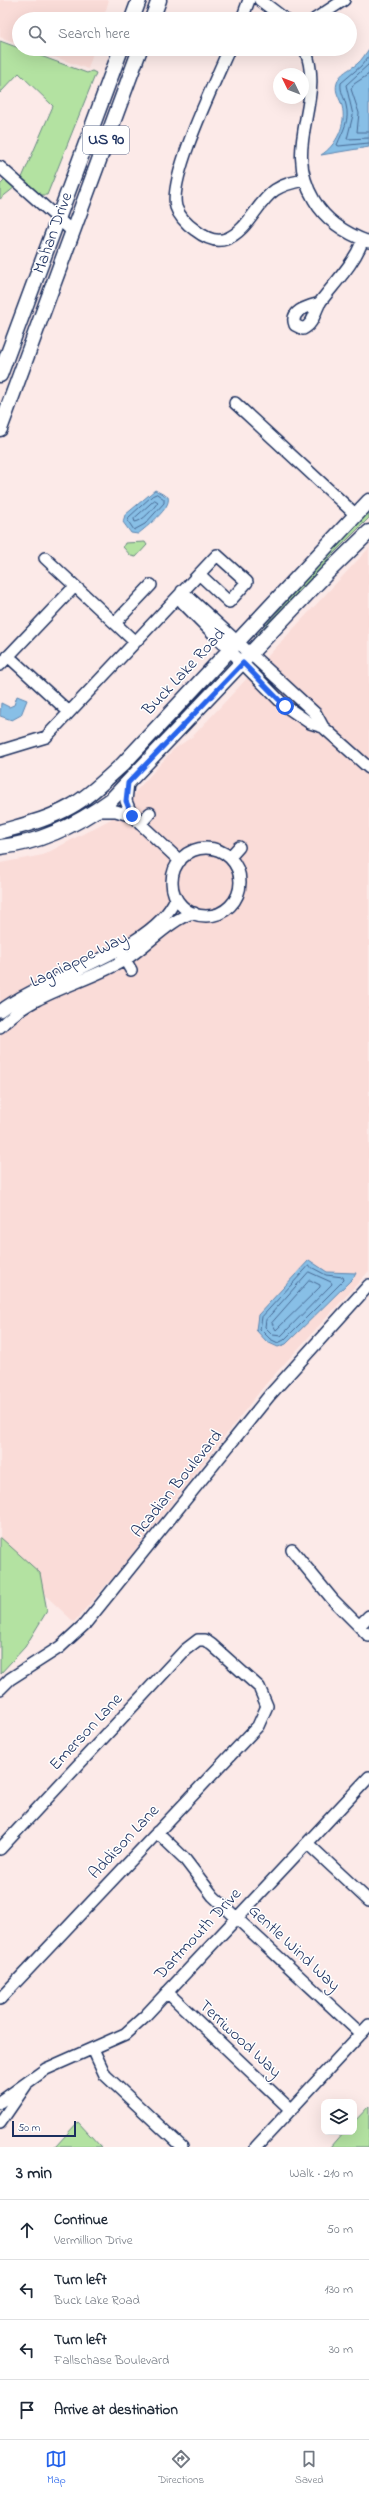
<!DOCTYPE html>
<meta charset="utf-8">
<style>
:root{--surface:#fff;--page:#f6f6f7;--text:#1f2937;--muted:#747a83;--line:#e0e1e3;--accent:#2563eb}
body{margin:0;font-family:"Indie Flower",sans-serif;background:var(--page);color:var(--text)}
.controls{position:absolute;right:12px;bottom:12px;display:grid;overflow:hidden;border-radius:8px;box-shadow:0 4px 16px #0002}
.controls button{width:36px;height:36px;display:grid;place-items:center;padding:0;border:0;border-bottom:1px solid var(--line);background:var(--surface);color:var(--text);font:20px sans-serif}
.compass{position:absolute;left:273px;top:68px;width:36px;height:36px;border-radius:50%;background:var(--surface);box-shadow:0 4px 16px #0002;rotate:313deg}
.scale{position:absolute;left:12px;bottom:10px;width:64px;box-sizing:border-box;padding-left:4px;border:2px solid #1b2f5e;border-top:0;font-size:11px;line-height:14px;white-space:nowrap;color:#1b2f5e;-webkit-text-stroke:3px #fff;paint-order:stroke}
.stop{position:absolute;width:12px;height:12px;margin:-9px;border:3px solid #2563eb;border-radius:50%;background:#fff}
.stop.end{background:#2563eb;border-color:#fff;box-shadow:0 1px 4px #0008}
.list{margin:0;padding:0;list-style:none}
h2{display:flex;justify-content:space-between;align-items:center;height:52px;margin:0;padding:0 16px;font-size:17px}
h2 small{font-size:13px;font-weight:400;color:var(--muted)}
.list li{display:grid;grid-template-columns:26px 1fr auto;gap:12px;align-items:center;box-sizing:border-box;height:60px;padding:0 16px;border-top:1px solid var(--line)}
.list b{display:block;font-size:15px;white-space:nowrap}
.list p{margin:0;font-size:13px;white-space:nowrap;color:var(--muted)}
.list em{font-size:13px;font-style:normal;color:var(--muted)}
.icon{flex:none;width:22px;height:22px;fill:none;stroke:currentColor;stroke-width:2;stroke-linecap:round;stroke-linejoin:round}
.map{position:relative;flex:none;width:369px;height:2147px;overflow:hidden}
.search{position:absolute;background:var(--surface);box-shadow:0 4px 16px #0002;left:12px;right:12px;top:12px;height:44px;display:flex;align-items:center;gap:10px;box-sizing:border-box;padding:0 14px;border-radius:22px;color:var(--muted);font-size:15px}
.sheet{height:292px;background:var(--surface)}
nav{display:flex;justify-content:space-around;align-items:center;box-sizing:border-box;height:56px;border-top:1px solid var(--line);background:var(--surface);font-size:11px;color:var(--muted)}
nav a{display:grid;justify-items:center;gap:2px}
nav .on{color:var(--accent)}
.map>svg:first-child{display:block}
.built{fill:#fadcd8}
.green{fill:#b3e2a1;stroke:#678880}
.water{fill:#88bfe6;stroke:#5c85b0}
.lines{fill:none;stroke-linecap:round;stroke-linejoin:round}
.shore{stroke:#476994;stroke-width:1}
.minor-casing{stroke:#1b2f5e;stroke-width:14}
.major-casing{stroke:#1b2f5e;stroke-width:17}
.minor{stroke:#fff;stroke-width:11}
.major{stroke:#fff;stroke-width:14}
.route{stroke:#2563eb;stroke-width:5}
.labels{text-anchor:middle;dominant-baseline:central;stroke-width:3;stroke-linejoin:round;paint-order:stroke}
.shield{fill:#fff;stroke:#5f6d8e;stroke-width:1}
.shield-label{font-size:16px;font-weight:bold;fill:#1b2f5e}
.street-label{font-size:17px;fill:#1b2f5e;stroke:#fff}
</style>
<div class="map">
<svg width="369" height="2147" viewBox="0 0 369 2147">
<rect width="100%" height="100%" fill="#fceae8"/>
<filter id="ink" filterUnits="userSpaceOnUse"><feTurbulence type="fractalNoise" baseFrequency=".025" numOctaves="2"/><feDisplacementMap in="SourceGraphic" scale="8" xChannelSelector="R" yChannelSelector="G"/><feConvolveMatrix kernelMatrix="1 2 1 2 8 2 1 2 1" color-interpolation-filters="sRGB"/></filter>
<g filter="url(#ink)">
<path class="built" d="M0 0H109L103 19H19V44L0 37Z
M33 49H94L88 69Z
M369 548V1271L265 1385 121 1568 74 1622 0 1553V863L43 855 111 819 173 750 193 736Z"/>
<path class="green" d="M0 41 87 73 92 71 96 73 47 195H37L21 180 53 106 19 73 0 93Z
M6 179 15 187 0 199V185Z
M369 507V518L329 558 318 575 259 636 253 639 314 571 323 555Z
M145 542 147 545 136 557 131 556 123 547 125 543Z
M0 1537 40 1573 47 1611 25 1647 0 1674Z
M369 2106V2147H331L344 2132H354V2122Z
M78 2122 101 2147H55Z"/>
<path class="water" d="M369 49V147L321 155C336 146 347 124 342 106 340 98 334 92 337 83 339 73 351 69 357 64 362 60 365 54 369 49Z
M155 490 168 497C172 508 146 527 138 534L131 533 123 522 125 515Z
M17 696 27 700 21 715 12 720 0 716 1 703 9 707 14 705Z
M309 1260 327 1272 356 1273 354 1277 286 1344 278 1347 267 1342 256 1330 258 1315Z"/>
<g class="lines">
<path class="shore" d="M369 56 361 66 341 83C340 92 344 96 346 105 350 121 343 130 337 145L339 146 369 143
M369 64 346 85 353 115 347 139 369 138
M369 74 354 84 351 89 359 113 357 132H369
M157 494 164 499V503L145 524 134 530 128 521 129 517 152 496Z
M155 500 158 502C153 509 143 521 135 522L134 519Z
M309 1266 326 1275 343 1277 344 1280 284 1340 278 1343 270 1339 260 1329 262 1317Z
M309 1272 331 1282 332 1284 281 1336 273 1335 265 1327 266 1320Z
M310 1280 320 1285V1287L276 1330 272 1323Z"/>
<defs>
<path id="minor" d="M260 0 285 19
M242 19 249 0
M315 19 344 0
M229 49C216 80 168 177 176 207 179 216 188 225 195 230 204 237 215 243 226 239 248 231 257 202 275 190 284 184 294 182 304 180
M305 49C326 102 281 145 314 200 326 221 347 234 369 242
M0 167 73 232
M320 303C310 306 289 310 295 325L303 329C315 323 314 311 321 301 337 280 353 265 363 240
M235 403 356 515
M45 558 135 642
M182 591 316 714 323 727 369 768
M183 603 285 706 310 723 323 727
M115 623 151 585
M8 656 69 712
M0 665 75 586
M0 751 46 737 217 555 247 582 229 602 199 574
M128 783 126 801 132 816 180 861
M96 811H116L132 816
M140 824 150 813
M172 882a34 34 0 1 1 68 0a34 34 0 1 1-68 0Z
M230 857 239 847
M121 953 131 970
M0 1011C46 975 154 951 176 898
M0 1027C34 991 85 984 126 959 147 946 171 918 194 913
M292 1550 333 1600 369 1636
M359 1626 369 1616
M0 1689 10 1679 60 1647 85 1624 269 1396 369 1285
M157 1832 184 1858 213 1896 361 2034
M307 1843 369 1901
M0 1849 185 1650 198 1640H205L212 1645 259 1687 267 1706
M167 1992 291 2110
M0 1999 258 1726 267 1706
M93 2049 105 2075 182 2147
M0 2102 46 2069 125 2034 145 2016 369 1777
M0 2123 26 2085
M256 2147 369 2025"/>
<path id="major" d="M132 19 139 0
M152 19 159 0
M0 375 121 49
M0 429 140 49
M0 832C24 825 49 819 70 807 90 796 106 779 123 764L369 501
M0 847C41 843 78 824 111 800L328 572 369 532"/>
</defs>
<use href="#minor" class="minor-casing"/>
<use href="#major" class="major-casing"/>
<use href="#minor" class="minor"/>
<use href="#major" class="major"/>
</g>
</g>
<g class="lines" filter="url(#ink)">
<path class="route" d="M132 816 126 801 128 783 243 663 285 706"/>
</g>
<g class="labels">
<rect class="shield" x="83" y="126" width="46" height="28" rx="3"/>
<g class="shield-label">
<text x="106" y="140">US 90</text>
</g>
<g class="street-label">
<text transform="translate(53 233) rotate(-70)">Mahan Drive</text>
<text transform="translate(184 672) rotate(-47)">Buck Lake Road</text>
<text transform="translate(79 960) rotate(-26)">Lagniappe Way</text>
<text transform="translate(177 1484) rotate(-51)">Acadian Boulevard</text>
<text transform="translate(86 1732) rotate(-47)">Emerson Lane</text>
<text transform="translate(124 1842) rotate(-47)">Addison Lane</text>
<text transform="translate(198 1934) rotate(-47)">Dartmouth Drive</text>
<text transform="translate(294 1948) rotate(43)">Gentle Wind Way</text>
<text transform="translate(240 2039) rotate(43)">Terriwood Way</text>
</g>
</g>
</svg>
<div class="controls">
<button><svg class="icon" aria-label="layers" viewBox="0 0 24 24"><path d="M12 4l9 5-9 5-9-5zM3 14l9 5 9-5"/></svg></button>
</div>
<svg class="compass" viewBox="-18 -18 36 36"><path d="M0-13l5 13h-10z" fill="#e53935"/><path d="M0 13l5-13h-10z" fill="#747a83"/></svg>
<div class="scale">50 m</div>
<div class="stop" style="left:285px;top:706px"></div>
<div class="stop end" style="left:132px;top:816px"></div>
<div class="search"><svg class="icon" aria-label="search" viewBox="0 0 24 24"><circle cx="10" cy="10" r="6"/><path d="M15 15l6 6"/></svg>Search here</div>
</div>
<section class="sheet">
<h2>3 min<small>Walk · 210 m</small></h2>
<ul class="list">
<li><svg class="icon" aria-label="ahead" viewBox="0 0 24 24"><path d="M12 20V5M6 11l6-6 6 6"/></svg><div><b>Continue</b><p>Vermillion Drive</p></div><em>50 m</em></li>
<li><svg class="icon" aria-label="left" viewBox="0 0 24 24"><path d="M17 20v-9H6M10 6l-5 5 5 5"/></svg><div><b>Turn left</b><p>Buck Lake Road</p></div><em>130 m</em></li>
<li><svg class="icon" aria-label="left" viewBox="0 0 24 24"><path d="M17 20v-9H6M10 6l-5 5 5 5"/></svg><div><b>Turn left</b><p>Fallschase Boulevard</p></div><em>30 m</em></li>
<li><svg class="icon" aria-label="arrive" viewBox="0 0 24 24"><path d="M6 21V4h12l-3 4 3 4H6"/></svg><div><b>Arrive at destination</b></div></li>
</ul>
</section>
<nav>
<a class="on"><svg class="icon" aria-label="map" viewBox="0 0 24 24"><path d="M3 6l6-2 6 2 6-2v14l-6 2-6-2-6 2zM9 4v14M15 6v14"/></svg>Map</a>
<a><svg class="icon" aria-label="directions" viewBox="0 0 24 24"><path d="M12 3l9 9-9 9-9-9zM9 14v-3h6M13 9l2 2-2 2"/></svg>Directions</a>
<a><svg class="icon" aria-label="saved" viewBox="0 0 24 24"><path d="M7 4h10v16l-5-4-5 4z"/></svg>Saved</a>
</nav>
